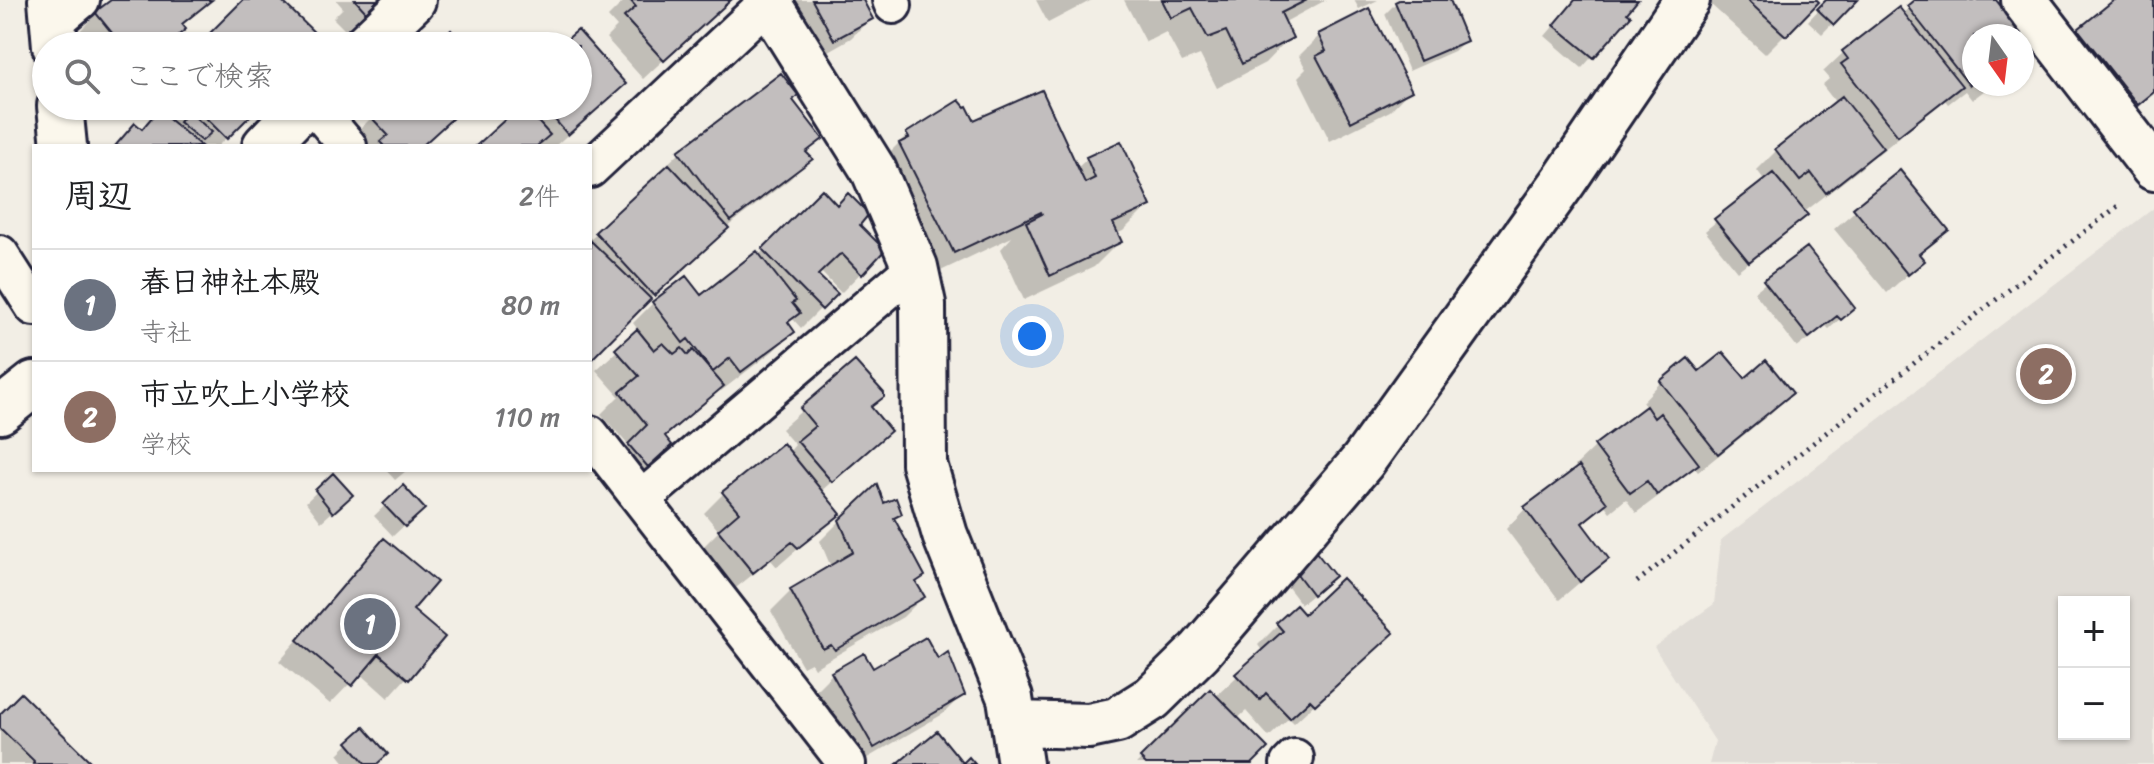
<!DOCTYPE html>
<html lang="ja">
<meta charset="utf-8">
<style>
:root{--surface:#fff;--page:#f2f2f2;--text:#202124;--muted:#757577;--line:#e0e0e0;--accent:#22223b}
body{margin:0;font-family:Sriracha,"Klee One",sans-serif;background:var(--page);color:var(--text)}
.controls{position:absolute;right:24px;bottom:24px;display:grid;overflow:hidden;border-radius:0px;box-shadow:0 2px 6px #0004}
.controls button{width:72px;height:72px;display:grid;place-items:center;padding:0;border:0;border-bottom:2px solid var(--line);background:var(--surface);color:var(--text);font:40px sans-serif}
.compass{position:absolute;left:1962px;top:24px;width:72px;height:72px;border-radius:50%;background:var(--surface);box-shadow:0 2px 6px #0004;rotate:166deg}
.you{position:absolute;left:1032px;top:336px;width:28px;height:28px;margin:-20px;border:6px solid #fff;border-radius:50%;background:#1a73e8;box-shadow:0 0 0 12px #1a73e833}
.badge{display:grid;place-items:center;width:52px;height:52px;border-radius:50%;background:var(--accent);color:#fff;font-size:26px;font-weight:700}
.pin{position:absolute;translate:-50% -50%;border:4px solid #fff;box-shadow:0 2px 8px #0006}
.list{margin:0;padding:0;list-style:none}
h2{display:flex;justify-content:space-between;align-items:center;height:104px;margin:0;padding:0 32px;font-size:34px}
h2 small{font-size:26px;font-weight:400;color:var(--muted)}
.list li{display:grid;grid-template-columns:52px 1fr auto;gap:24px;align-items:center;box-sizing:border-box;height:112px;padding:0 32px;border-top:2px solid var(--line)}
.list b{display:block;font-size:30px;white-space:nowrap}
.list p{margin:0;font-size:26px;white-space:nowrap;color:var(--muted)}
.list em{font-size:26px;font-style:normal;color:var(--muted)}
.icon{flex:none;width:44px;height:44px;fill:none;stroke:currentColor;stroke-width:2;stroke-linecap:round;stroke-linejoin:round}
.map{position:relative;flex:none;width:2154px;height:764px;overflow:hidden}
.search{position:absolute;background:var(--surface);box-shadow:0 2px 6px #0004;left:32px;top:32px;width:560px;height:88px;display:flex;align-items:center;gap:20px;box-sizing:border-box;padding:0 28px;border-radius:44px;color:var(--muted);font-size:30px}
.panel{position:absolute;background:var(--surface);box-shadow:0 2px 6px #0004;left:32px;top:144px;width:560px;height:328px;border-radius:0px}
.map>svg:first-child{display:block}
.built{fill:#e0dcd6;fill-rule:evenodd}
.shadow{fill:#0003}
.building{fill:#c2bebe;stroke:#22223b;stroke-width:2}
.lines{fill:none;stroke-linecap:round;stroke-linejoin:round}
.service-casing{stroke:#22223b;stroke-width:42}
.minor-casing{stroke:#22223b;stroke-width:50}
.path{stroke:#22223b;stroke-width:5;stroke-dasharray:2 6;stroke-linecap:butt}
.service{stroke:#fbf7ec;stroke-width:36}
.minor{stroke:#fbf7ec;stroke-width:44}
</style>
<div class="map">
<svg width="2154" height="764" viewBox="0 0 2154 764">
<rect width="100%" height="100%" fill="#f2eee5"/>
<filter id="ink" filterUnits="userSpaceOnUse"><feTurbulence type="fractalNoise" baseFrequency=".0125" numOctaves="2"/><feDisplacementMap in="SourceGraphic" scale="16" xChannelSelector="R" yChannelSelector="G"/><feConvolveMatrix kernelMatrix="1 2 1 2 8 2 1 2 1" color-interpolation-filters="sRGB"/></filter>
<g filter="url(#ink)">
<path class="built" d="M2154 208V764H1709L1715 741 1654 647 1714 604 1721 540ZM2064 602H2124V734H2064Z"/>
<path class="shadow" d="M210 0 182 26 184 29 167 46H87L77 34 96 14Z
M336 0H377L345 30 333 18 343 8Z
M625 0H728L643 79 606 38 617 27 608 17Z
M782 0H860L870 19 851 38 814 59Z
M1036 0H1092L1048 23Z
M1124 0H1326L1283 23 1290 37 1265 63 1217 88 1200 55 1182 62 1166 32 1146 42Z
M1354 0H1378L1359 9Z
M1404 0H1448L1465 41 1454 51 1409 71 1385 14 1396 3Z
M1576 0H1635L1624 13 1628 16 1582 68 1545 36Z
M1709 0H1814L1817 2 1765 54 1708 2Z
M1828 0H1855L1822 34 1808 21Z
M1918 0H1994L1974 36V84H1993L1972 100 1965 91 1948 104 1945 100 1877 155 1876 153 1861 168 1803 213 1795 226 1737 271 1705 231 1765 181 1757 170 1776 151 1836 103 1822 85 1829 79 1823 72 1843 53 1898 9 1902 14Z
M2117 0H2154V94L2118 123 2059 50 2079 30Z
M1368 11 1409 91 1390 111 1330 141 1298 77 1306 69 1299 56 1319 36Z
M578 33 604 103 555 146H541L539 143 536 146H479L514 115 511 111 516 106H578V46H562Z
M781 76 790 100 820 139 806 154 810 159 790 179 727 227 633 314 590 359V240L661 174 659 172 679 153Z
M158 106H257L218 146H114L135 125 140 130 159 111 156 108Z
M372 106H466L421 146H360L352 137 374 115 369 109Z
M973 123 1076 169 1087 159 1149 205 1123 231 1116 234 1119 242 1094 267 1024 300 1001 249 1012 237 928 277 882 160 908 134Z
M1899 173 1946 230 1918 256 1922 261 1887 293 1834 229Z
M822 192 883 250 841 293 822 273 816 275 835 294 801 328 792 318 786 324 793 332 773 351 721 391 719 388 663 438 650 465 627 485 610 465 629 446 601 414 619 396 596 370 639 331 633 323 653 303 686 278 700 298 758 256Z
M1807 250 1841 318 1829 329 1826 326 1797 347 1754 292Z
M855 364 869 408 889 431 820 492 838 514 777 567 771 560 732 591 699 551 719 531 704 513 723 494 782 445 788 453 795 445 781 429Z
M1699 373 1744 381 1791 393 1771 413 1698 472 1693 466 1676 483 1636 513 1626 499 1610 512 1604 504 1582 525 1607 559 1559 600 1506 529 1525 509 1578 470 1575 466 1595 447 1647 408 1642 402 1661 382Z
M386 470H407L395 480Z
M333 476 339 506 321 522 306 502Z
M403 488 422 509 393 536 374 516Z
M883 506 900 514 893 521 923 576 915 584 923 597 903 617 814 668 811 663 803 667 771 611 791 591 831 567 820 541 840 521Z
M385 540 410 610 442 638 388 698 360 673 330 704 279 661Z
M1295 572 1322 587 1301 604 1284 582Z
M1304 616 1371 652 1294 723 1289 718 1269 737 1246 711 1237 719 1249 764H1136L1210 692 1215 697 1263 652 1258 645 1278 625Z
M937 662 963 694 943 714 857 764 813 693 833 673Z
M0 717 91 764H0Z
M364 729 375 764H346L338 754Z"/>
<path class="building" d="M111 0H212L182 24 186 29 166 46H97L112 33 95 12Z
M243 0H281L324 42 320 46H197Z
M355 0H378L366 12Z
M630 0H731L664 61 624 17 636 7Z
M812 0H863L873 19 834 40Z
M1162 0H1307L1281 13 1293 38 1242 64 1226 31 1208 38 1192 8 1171 18Z
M1399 0H1450L1467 41 1420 61 1395 2Z
M1575 0H1638L1627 13 1631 16 1594 58 1554 25Z
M1747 0H1817L1819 2 1786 36Z
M1826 0H1858L1834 25 1817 9Z
M1914 0H1996L2025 37 1974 36V81L1969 85 1907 6Z
M2114 0H2154V92L2138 105 2078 29Z
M1899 7 1962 86 1898 136 1841 64 1848 59 1842 51Z
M1369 8 1412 91 1351 122 1316 56 1326 51 1318 34Z
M451 30 465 46H433Z
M578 30 626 84 568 135 543 106H578V46H559Z
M781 73 798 95 793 100 823 139 806 152 813 159 731 221 678 151Z
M1042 90 1085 183 1095 178 1086 157 1121 141 1151 206 1113 223 1122 242 1050 276 1026 222 1042 214 1041 212 954 253 899 143 909 138 906 133 959 100 965 107 967 106 974 120Z
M1842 96 1883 148 1826 193 1811 173 1800 181 1775 149Z
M194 106H260L227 139Z
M381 106H466L422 146H384L380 142 388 135 370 116Z
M520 106H524L550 135 537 146H476Z
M158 110 201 146H115L135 123 142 129Z
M188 111 212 132 202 141 179 122Z
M669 164 729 228 654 296 595 232Z
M1900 170 1949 230 1919 254 1925 261 1908 275 1853 208Z
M1773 173 1808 215 1749 262 1714 219Z
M822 189 837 205 848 193 869 214 860 225 885 250 862 275 842 254 839 255 818 275 838 294 822 310 762 249Z
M590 240 651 299 590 361Z
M1807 247 1855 308 1841 320 1837 316 1809 338 1763 280Z
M757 251 796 301 792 303 800 313 788 322 795 332 741 372 730 358 713 372 688 339 683 343 652 302 686 276 701 295Z
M637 329 654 350 663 343 674 354 682 348 688 355 693 350 724 386 665 436 672 445 648 467 628 444 647 425 620 392 639 376 615 349Z
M1723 352 1745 378 1766 360 1793 393 1718 454 1660 381 1688 358 1699 371Z
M855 361 884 393V397L871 407 891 431 832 482 797 441 815 426 800 408Z
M1646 406 1654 418 1660 413 1699 464 1657 495 1647 481 1630 493 1594 445Z
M783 443 841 514 798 548 792 542 753 573 718 530 739 512 722 492Z
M1579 466 1607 503 1582 523 1609 559 1580 582 1524 507Z
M333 473 353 495 333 513 315 490Z
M877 484 884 503 896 498 902 514 894 518 925 576 916 582 925 597 835 650 831 645 823 649 790 589 853 552 839 520Z
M403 485 425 509 405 527 383 504Z
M384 538 437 582 413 610 445 637 409 680 379 654 352 686 297 640Z
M1316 552 1335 576 1313 595 1294 570Z
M1342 578 1394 633 1315 705 1310 700 1290 718 1266 693 1260 700 1235 674 1283 631 1276 623 1296 605 1304 614Z
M926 637 938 659 948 652 965 695 874 748 831 672 864 653 873 668Z
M1210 689 1268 748 1252 764H1146L1140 758Z
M21 693 93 764H33L34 761 0 728V714Z
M364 727 388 754 377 764H366L347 742Z
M937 731 963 763 969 757 975 764H897Z"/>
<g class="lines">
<defs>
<path id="service" d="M891 0 893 5
M53 23 81 0
M314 106 348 146
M590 169 768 2
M0 254 34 307
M590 434 847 764
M643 498 915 267
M1289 764 1295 758"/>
<path id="minor" d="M51 0 55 46
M767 0 874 171 915 267 923 304 924 464 945 535 1010 698 1020 764
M2024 0 2154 168
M365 46 413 0
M60 106 64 146
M265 146 303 106
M0 411 34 384
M1016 724 1089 726 1117 720 1152 698 1200 651 1363 461 1564 181 1687 0"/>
</defs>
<use href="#service" class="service-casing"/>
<use href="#minor" class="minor-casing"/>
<path class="path" d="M1637 582 1941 342 2118 206"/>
<use href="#service" class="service"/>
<use href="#minor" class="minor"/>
</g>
</g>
</svg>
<div class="controls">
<button>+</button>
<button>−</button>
</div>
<svg class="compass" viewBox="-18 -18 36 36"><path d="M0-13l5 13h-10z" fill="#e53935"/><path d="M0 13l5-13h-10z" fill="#757577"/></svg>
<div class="you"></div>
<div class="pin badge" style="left:370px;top:624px;background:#6b7280">1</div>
<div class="pin badge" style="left:2046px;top:374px;background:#8d6e63">2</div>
<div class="search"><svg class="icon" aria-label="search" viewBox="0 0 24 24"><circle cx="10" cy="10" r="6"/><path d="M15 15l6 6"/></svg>ここで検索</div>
<section class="panel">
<h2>周辺<small>2件</small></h2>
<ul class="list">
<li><span class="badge" style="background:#6b7280">1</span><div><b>春日神社本殿</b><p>寺社</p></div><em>80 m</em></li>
<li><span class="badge" style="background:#8d6e63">2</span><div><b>市立吹上小学校</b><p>学校</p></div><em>110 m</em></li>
</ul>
</section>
</div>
